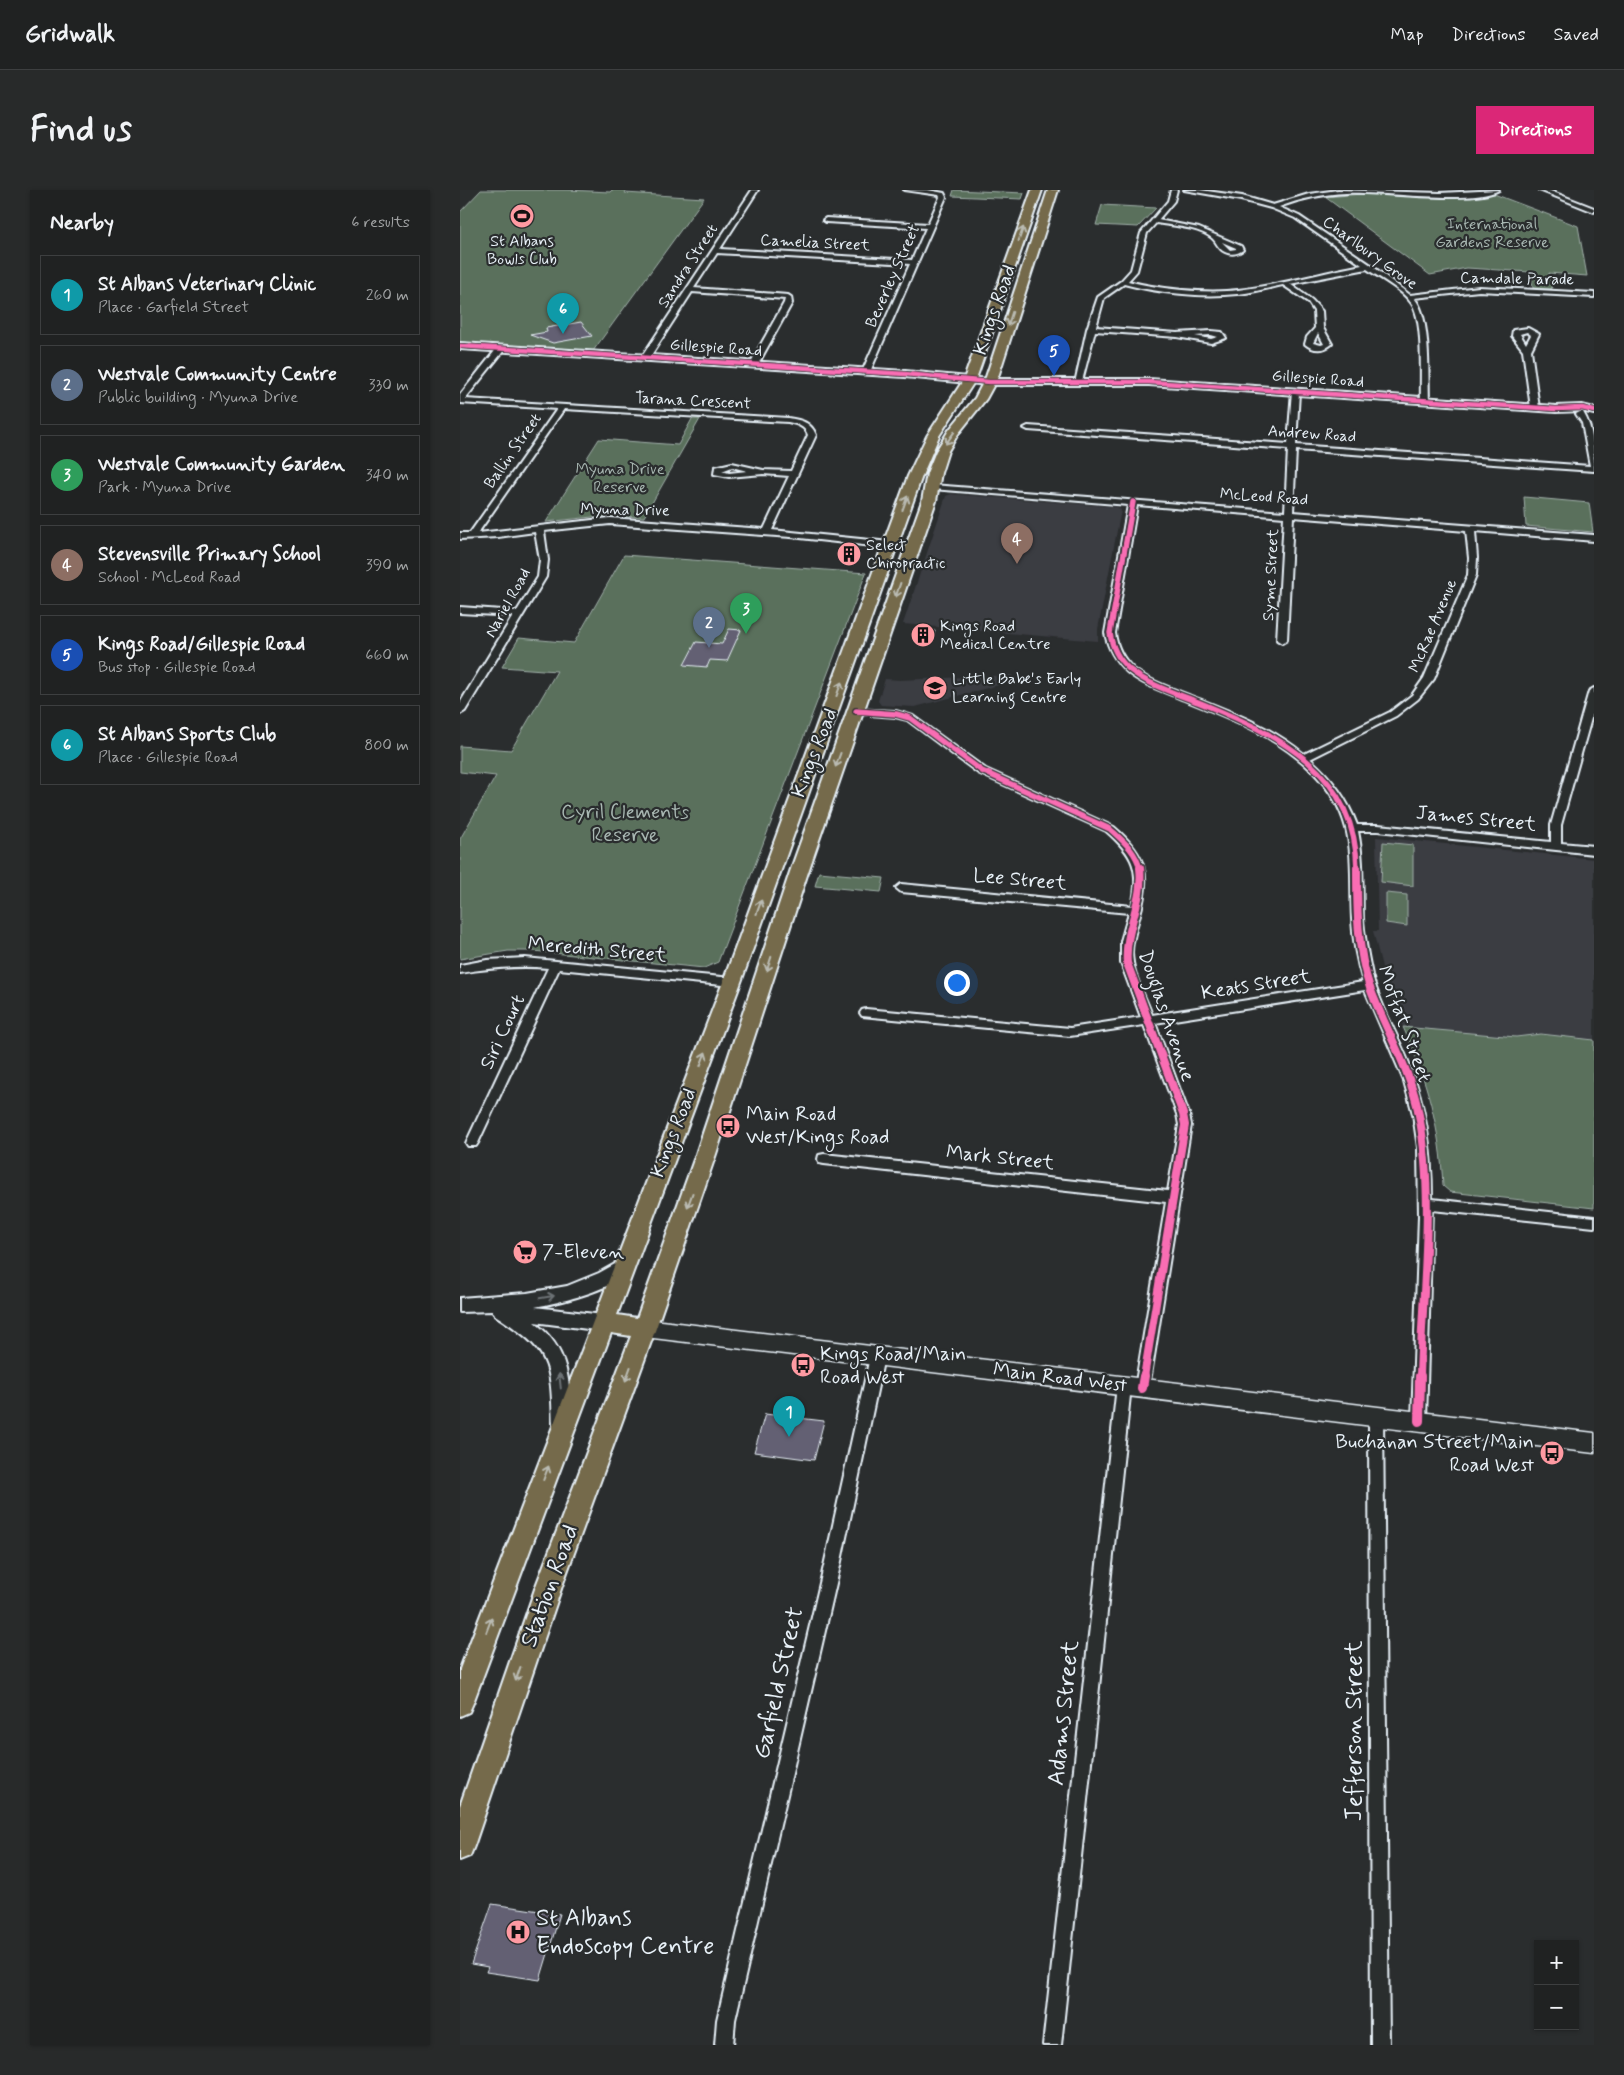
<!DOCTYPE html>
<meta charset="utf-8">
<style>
:root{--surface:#202222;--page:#282a2a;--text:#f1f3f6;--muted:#a2a4a5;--line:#3d3f40;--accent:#db2777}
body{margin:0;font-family:Mynerve,sans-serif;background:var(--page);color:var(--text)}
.controls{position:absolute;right:15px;bottom:15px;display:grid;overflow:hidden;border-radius:0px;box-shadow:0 1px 4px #0004}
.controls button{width:45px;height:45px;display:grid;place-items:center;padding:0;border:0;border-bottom:1px solid var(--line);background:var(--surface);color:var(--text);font:25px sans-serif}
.you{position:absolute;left:496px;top:792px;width:18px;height:18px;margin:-12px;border:4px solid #fff;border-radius:50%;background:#1a73e8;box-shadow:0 0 0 8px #1a73e833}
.badge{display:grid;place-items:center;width:32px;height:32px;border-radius:50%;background:var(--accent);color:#fff;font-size:16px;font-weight:700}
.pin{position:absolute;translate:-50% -41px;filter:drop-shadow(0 1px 2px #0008)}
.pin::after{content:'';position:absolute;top:26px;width:18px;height:15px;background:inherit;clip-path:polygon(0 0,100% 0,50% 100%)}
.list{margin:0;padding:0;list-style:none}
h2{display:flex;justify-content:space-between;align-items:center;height:65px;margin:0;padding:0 20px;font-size:21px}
h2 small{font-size:16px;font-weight:400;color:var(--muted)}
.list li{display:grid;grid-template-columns:32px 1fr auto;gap:15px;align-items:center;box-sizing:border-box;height:80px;margin:0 10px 10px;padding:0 10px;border:1px solid var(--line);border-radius:0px}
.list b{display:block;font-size:19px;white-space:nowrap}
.list p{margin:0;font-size:16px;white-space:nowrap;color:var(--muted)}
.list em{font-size:16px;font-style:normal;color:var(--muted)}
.map{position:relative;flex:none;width:1134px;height:1855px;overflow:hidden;border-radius:0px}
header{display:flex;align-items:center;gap:30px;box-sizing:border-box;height:70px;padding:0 25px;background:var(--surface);border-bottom:1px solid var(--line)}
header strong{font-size:24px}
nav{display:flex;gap:28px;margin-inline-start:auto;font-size:18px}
.intro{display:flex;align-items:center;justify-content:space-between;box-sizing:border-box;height:120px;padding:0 30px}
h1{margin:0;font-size:35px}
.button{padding:12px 22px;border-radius:0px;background:var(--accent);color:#fff;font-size:18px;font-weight:700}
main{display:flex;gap:30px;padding:0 30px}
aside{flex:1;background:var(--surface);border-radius:0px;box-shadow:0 1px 4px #0004}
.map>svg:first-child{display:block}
.built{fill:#3b3c43}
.green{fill:#5a705c;stroke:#a1b0aa}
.building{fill:#646073;stroke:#e8f1f8}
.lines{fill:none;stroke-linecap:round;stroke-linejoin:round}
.minor-casing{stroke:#e8f1f8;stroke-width:4}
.tertiary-casing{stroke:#e8f1f8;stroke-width:4}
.secondary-casing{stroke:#e8f1f8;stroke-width:3}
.primary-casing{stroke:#e8f1f8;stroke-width:4}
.minor{fill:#2a2d2e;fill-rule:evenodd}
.tertiary{fill:#2a2d2e;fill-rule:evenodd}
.secondary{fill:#2a2d2e;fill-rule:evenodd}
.primary{fill:#756b4b;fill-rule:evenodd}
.cycleway-far3-casing{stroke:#2a2d2e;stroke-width:6}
.cycleway-far2-casing{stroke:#2a2d2e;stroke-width:8}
.cycleway-far1-casing{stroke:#2a2d2e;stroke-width:11}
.cycleway-casing{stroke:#2a2d2e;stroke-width:13}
.cycleway-far3{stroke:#f96db3;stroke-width:4.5}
.cycleway-far2{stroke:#f96db3;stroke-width:5.5}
.cycleway-far1{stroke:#f96db3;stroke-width:8}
.cycleway{stroke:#f96db3;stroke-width:10}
.oneway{stroke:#babbb3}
.oneway2{stroke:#6c7275}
.labels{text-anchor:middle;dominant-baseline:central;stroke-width:4.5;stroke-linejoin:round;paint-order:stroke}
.far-park-label{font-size:16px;fill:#a8b7b2;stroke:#2a2d2e}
.far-poi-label{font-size:16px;fill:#e8f1f8;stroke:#2a2d2e;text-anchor:start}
.far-street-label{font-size:16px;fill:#e8f1f8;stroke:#2a2d2e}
.street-label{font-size:20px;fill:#e8f1f8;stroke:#2a2d2e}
.park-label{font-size:20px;fill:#a8b7b2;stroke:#2a2d2e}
.poi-label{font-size:20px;fill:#e8f1f8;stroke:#2a2d2e;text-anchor:start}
.near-street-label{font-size:24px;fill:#e8f1f8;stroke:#2a2d2e}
.near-poi-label{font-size:24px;fill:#e8f1f8;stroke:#2a2d2e;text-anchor:start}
</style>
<header>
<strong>Gridwalk</strong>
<nav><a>Map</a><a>Directions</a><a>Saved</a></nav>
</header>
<div class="intro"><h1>Find us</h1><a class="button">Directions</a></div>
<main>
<aside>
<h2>Nearby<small>6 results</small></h2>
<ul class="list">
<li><span class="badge" style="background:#0f9aa8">1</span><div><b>St Albans Veterinary Clinic</b><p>Place · Garfield Street</p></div><em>260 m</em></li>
<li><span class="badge" style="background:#5c6f8a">2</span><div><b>Westvale Community Centre</b><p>Public building · Myuna Drive</p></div><em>330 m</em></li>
<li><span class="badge" style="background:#2e9e5b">3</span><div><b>Westvale Community Garden</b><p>Park · Myuna Drive</p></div><em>340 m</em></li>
<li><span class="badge" style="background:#8d6e63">4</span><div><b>Stevensville Primary School</b><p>School · McLeod Road</p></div><em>390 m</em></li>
<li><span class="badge" style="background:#1a4fb4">5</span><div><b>Kings Road/Gillespie Road</b><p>Bus stop · Gillespie Road</p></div><em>660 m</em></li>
<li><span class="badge" style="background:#0f9aa8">6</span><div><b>St Albans Sports Club</b><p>Place · Gillespie Road</p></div><em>800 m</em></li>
</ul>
</aside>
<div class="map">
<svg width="1134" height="1855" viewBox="0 0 1134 1855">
<rect width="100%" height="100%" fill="#2a2d2e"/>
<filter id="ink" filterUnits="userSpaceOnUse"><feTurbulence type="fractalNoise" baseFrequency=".02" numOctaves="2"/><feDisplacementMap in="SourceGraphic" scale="10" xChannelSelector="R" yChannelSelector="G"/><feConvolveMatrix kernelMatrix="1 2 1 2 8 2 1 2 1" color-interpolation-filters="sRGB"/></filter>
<g filter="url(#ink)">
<path class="built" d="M491 304 657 317 661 320 638 439V451L443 434 486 306Z
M552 485 554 491 455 517 421 515 418 511 425 489 440 490Z
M916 647 1134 669V1018L990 1002 983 996 980 949 974 921 965 888 928 801 913 741H918Z"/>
<path class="green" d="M21 0H107L150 2 152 0H167L165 3 244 8 133 161 0 153V22Z
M494 0 564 3 562 9 492 6Z
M902 4 986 8 1034 4 1118 36 1127 86 1089 83 1092 99 1073 98 1071 82 1007 78 970 85 865 7Z
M642 15 696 18 678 37 636 35Z
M232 229H240L184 327 141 326 86 332 139 249 218 255Z
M1064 307 1129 313 1133 342 1066 336Z
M164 365 406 383 258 772 244 778 73 761H48L0 769V649L36 586 0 582V556L51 560 97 481 42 477 59 448 114 453Z
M923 652 953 655V696L921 692Z
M359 682 424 688 421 702 355 696Z
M926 703 947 705V736L926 733Z
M943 837 1056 847 1081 844 1134 850V1018L990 1002 983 996C980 937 967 890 943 837Z"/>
<path class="building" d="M121 132 132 146 93 153 70 145 87 142 86 138Z
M269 439 281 440 267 471 250 470 247 477 224 475 236 452 262 454Z
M460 440 475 441 471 453 457 452Z
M305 1224 364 1231 354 1270 294 1262Z
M32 1714 100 1724 80 1790 26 1782 28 1777 11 1774Z"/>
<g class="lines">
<defs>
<path id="minor" d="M292 0H298L260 59 452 70 466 38 366 32 363 30 366 28 468 34 480 7 479 5 444 0H468L484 3 486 7 409 184 402 182 450 74 257 63 234 98 328 105 331 107 332 113 297 176 290 174 324 113 325 109 232 102 188 170 181 168Z
M711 0H717L714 11 698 30 739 38 781 56 783 60C778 64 771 65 765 62 758 59 757 52 752 48 738 37 713 36 696 33L687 43 677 81 668 91C698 99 747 104 778 100 819 95 861 83 902 75L835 28 811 18 781 10 724 0H740L782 6 813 15 849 4 878 0 980 3 1039 0C1014 15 920 1 886 3 863 4 840 9 819 17L839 26 911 75 950 105 1019 97 1134 103V107L1019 101 954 108C971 125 968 186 969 210L965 212 961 210C960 187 964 133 952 114 942 99 921 89 907 79L830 94 852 110 862 121 863 138 872 154C864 161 853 161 845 154L847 147 855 138 854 121 848 112 823 95C808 98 792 103 777 104 742 108 698 103 664 94L644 108 636 137 717 143 751 141 762 142 766 148 751 153 717 147 635 141 622 191 615 193 627 139 638 107 661 91 671 80 681 43 708 11ZM762 52 776 58V59L770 60ZM858 143 864 154 861 155 853 153ZM751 145 758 147 751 149 735 146Z
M1079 0H1088L1134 18V22Z
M1068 138 1079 144 1071 160 1079 218 1075 220 1071 218 1063 160 1052 146 1053 140ZM1067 142 1071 145 1066 154 1060 144Z
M38 157 45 159 5 209 328 228C341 230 351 232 356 245L312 340 430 352 434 355 430 358 331 347 150 334 84 341 88 370 86 387 5 521 0 524V513L53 426 0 423V417L57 421 78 387 80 370 75 342 38 347 0 349V343H10L97 219 0 213V205ZM104 219 328 232C337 234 345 236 348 245L331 281 303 280 272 273 255 277 254 284 269 287 303 284 329 286 304 339 150 328 18 343ZM272 277 287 281 269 283 262 281Z
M832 200 839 202 836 255 1130 276 1122 233 1116 224 1120 222H1123C1134 240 1134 260 1134 281L836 260 833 322 1134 345V351L1015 341 1017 368 1016 385 974 489 958 509 936 526 850 569C871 587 887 608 897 635H918L1091 652V635L1129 501 1134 498V518L1101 635V653L1134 656V664L918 641H898C904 670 902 699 903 728 904 747 908 766 912 785 920 816 938 845 950 876 967 919 972 963 972 1009L1134 1027V1037L972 1020 966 1231 964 1236 959 1237 954 1236 952 1231 959 1026 958 958 953 924 944 891 905 800 695 833 729 924 731 935 689 1198 687 1202 682 1204 677 1202 675 1198 706 1012 364 974 359 973 358 969 359 965 364 964 708 1001 719 935 717 924 684 835 610 846 402 826 400 823 402 820 406 819 610 838 681 827 661 773V751L669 723 441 702 436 698 441 694 672 716C680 680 674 665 646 641L518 583 447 530 435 527 396 524 393 523V519L436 521 453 526 526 579 654 637C688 666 691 686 679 728 676 740 672 751 672 762 672 783 685 806 692 825L903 792C897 772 893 750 892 729 889 668 899 629 852 581 817 546 769 528 724 510 705 502 682 495 667 482 655 471 648 459 645 443L668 315 472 299 468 297 472 295 825 322 828 259 568 240 564 238 568 236 828 254ZM677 315 824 327 817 450 822 453 827 450 833 327 1006 341 1009 368 1008 385 964 488 952 505 930 522 844 564C811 536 769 521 729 505 711 498 690 491 674 479 663 469 657 458 655 443Z
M65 768 272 788 278 792 272 796 99 779 18 953 16 956H8L6 953 88 778C58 775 30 778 0 783V775L27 770Z
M417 1161 422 1163 424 1167 380 1376 275 1830 273 1855H255L257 1830 364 1376 410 1167 412 1163Z
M664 1190 669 1192 671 1196 601 1855H583L657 1196 659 1192Z
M916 1220 921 1221 923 1226 929 1855H911L909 1226 911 1221Z"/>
<path id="tertiary" d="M0 153 445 181 529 189H689L1096 216 1122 215 1134 218V224L1122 221 1096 222 689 195H529L445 187 0 159Z
M164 1069 170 1071 173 1076C162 1098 98 1113 75 1117L143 1125 149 1128 152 1133 149 1138 143 1141 74 1132C110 1159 110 1193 111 1235L109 1241 102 1243 95 1241 93 1235C91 1171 91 1161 35 1125L32 1121 0 1122V1108L67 1103 107 1096 139 1083Z"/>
<path id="secondary" d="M185 1129 1134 1243V1263L185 1147 178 1144 175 1138 178 1132Z"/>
<path id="primary" d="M572 0H582L516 189 479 246 462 286 281 792 157 1125 177 1128 236 964 330 682 462 311 467 283 476 261 489 240 515 208 526 187 588 0H598L538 187 526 209 498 244 488 261 481 283 476 311 348 682 256 964 196 1138 102 1396 14 1656 10 1666 0 1670V1616L76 1396 171 1146 151 1143 13 1513 9 1522 0 1526V1479L263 792 448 286 467 246 504 189Z"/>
</defs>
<use href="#minor" class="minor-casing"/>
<use href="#tertiary" class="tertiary-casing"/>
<use href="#secondary" class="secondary-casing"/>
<use href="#primary" class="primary-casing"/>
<use href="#minor" class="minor"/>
<use href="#tertiary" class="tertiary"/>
<use href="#secondary" class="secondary"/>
<use href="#primary" class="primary"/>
<defs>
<path id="cycleway-far3" d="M0 156 445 184 529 192H689L1096 219 1122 218 1134 221"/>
<path id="cycleway-far2" d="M673 312 650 443C652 458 658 469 669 479 688 495 715 503 738 512 817 544 896 581 897 679
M396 521 436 524 450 528 522 581 650 639C663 651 676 661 680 679"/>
<path id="cycleway-far1" d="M680 678C684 711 664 740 667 773L723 924 725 935 684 1187
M897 678C897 718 897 760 910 798 926 841 951 880 959 925 975 1009 962 1102 960 1187"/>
<path id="cycleway" d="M682 1198 684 1186
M959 1231 960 1186"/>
</defs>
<use href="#cycleway-far3" class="cycleway-far3-casing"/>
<use href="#cycleway-far2" class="cycleway-far2-casing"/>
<use href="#cycleway-far1" class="cycleway-far1-casing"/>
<use href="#cycleway" class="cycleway-casing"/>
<use href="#cycleway-far3" class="cycleway-far3"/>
<use href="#cycleway-far2" class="cycleway-far2"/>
<use href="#cycleway-far1" class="cycleway-far1"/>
<use href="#cycleway" class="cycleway"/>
</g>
<defs><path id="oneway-shaft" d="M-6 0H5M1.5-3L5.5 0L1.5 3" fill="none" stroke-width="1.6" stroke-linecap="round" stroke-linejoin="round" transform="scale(1.25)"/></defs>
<g class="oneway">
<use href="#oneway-shaft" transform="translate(561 44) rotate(-71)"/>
<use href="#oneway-shaft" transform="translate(550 129) rotate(108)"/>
<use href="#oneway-shaft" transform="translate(490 248) rotate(125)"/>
<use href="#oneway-shaft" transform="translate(445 313) rotate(-70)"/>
<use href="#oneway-shaft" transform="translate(438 400) rotate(109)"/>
<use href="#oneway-shaft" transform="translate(379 499) rotate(-70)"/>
<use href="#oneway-shaft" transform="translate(378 570) rotate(110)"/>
<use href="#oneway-shaft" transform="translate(299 717) rotate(-70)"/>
<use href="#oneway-shaft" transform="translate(309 774) rotate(108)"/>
<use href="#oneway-shaft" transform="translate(243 869) rotate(-69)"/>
<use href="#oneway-shaft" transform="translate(230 1010) rotate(110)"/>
<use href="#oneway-shaft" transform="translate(168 1184) rotate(110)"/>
<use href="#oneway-shaft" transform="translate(86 1283) rotate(-69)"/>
<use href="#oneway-shaft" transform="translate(29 1435) rotate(-69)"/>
<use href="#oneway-shaft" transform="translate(58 1484) rotate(109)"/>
</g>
<g class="oneway2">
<use href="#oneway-shaft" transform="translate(87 1107) rotate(-9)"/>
<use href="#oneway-shaft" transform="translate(100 1191) rotate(-96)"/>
</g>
</g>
<defs>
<symbol id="stadium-disc" viewBox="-11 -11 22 22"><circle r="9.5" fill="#ff9aa2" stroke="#2a2d2e"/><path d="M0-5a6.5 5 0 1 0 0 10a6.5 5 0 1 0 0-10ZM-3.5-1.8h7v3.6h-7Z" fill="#111"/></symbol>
<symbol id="building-disc" viewBox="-11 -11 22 22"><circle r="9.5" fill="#ff9aa2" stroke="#2a2d2e"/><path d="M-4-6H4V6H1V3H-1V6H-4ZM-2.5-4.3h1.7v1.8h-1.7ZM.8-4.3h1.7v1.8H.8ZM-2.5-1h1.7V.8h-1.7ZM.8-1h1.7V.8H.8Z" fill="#111"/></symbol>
<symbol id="school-disc" viewBox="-11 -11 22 22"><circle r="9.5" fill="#ff9aa2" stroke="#2a2d2e"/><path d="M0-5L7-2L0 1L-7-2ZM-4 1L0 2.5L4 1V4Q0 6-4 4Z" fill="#111"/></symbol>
<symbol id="bus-disc" viewBox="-11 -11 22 22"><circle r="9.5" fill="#ff9aa2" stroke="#2a2d2e"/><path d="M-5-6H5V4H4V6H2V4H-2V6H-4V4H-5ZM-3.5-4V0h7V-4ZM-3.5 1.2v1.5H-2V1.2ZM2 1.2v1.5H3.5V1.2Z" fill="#111"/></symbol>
<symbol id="supermarket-disc" viewBox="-11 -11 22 22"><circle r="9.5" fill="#ff9aa2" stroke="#2a2d2e"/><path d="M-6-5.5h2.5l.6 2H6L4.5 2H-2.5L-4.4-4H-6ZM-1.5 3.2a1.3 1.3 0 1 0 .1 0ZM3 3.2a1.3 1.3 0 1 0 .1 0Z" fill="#111"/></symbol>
<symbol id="hospital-disc" viewBox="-11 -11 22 22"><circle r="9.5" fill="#ff9aa2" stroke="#2a2d2e"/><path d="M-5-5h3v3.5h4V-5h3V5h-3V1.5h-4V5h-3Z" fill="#111"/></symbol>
</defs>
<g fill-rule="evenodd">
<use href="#stadium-disc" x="48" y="12" width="28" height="28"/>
<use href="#building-disc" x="375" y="350" width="28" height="28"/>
<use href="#building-disc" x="449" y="431" width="28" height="28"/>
<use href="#school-disc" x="461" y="484" width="28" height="28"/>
<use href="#bus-disc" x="254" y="922" width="28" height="28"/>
<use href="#supermarket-disc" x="51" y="1048" width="28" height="28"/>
<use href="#bus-disc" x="329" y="1161" width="28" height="28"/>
<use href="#bus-disc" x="1078" y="1249" width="28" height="28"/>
<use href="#hospital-disc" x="44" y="1728" width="28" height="28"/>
</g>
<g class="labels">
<g class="far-park-label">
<text x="1032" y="34">International<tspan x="1032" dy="18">Gardens Reserve</tspan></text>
<text x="160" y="279">Myuna Drive<tspan x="160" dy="18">Reserve</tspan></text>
</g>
<g class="far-poi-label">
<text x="62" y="51" text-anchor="middle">St Albans<tspan x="62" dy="18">Bowls Club</tspan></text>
<text x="406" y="355">Select<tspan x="406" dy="18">Chiropractic</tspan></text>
<text x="480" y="436">Kings Road<tspan x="480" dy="18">Medical Centre</tspan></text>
<text x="492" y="489">Little Babe's Early<tspan x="492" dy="18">Learning Centre</tspan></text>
</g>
<g class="far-street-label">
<text transform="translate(355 53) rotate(3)">Camelia Street</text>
<text transform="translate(910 63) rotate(36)">Charlbury Grove</text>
<text transform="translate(228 76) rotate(-57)">Sandra Street</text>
<text transform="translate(433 86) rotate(-66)">Beverley Street</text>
<text transform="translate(1057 89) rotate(1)">Camdale Parade</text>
<text transform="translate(256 158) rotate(4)">Gillespie Road</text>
<text transform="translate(858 189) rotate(4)">Gillespie Road</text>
<text transform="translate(233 211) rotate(3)">Tarana Crescent</text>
<text transform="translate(852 244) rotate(4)">Andrew Road</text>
<text transform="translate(53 261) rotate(-55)">Ballin Street</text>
<text transform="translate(804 307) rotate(4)">McLeod Road</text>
<text transform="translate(165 320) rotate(1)">Myuna Drive</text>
<text transform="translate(811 385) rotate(-87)">Syme Street</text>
<text transform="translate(48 413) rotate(-61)">Nariel Road</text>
<text transform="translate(973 436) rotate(-67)">McRae Avenue</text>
</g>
<g class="street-label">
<text transform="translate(535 120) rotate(-71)">Kings Road</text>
<text transform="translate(355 563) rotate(-69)">Kings Road</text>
<text transform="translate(1016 629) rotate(6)">James Street</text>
<text transform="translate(560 690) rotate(5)">Lee Street</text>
<text transform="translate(137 760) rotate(5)">Meredith Street</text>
<text transform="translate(796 795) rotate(-9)">Keats Street</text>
<text transform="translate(706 826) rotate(71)">Douglas Avenue</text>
<text transform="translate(944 834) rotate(70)">Moffat Street</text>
<text transform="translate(43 842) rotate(-65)">Siri Court</text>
<text transform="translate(214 943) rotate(-69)">Kings Road</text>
<text transform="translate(540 968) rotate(6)">Mark Street</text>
<text transform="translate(600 1188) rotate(7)">Main Road West</text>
</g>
<g class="park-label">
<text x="165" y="622">Cyril Clements<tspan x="165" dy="23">Reserve</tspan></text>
</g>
<g class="poi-label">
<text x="286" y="924">Main Road<tspan x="286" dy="23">West/Kings Road</tspan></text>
<text x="82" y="1062">7-Eleven</text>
<text x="360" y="1164">Kings Road/Main<tspan x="360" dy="23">Road West</tspan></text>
<text x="1074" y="1252" text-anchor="end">Buchanan Street/Main<tspan x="1074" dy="23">Road West</tspan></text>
</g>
<g class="near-street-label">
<text transform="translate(90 1396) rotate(-70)">Station Road</text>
<text transform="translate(319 1493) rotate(-77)">Garfield Street</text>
<text transform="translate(604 1523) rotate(-84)">Adams Street</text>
<text transform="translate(894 1541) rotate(-90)">Jefferson Street</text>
</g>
<g class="near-poi-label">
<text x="76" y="1728">St Albans<tspan x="76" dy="28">Endoscopy Centre</tspan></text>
</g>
</g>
</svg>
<div class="controls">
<button>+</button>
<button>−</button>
</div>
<div class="you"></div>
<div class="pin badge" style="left:329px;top:1247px;background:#0f9aa8">1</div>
<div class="pin badge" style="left:249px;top:458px;background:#5c6f8a">2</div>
<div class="pin badge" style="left:286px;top:444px;background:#2e9e5b">3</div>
<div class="pin badge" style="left:557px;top:374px;background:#8d6e63">4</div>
<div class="pin badge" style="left:594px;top:186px;background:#1a4fb4">5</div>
<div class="pin badge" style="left:103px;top:144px;background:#0f9aa8">6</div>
</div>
</main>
